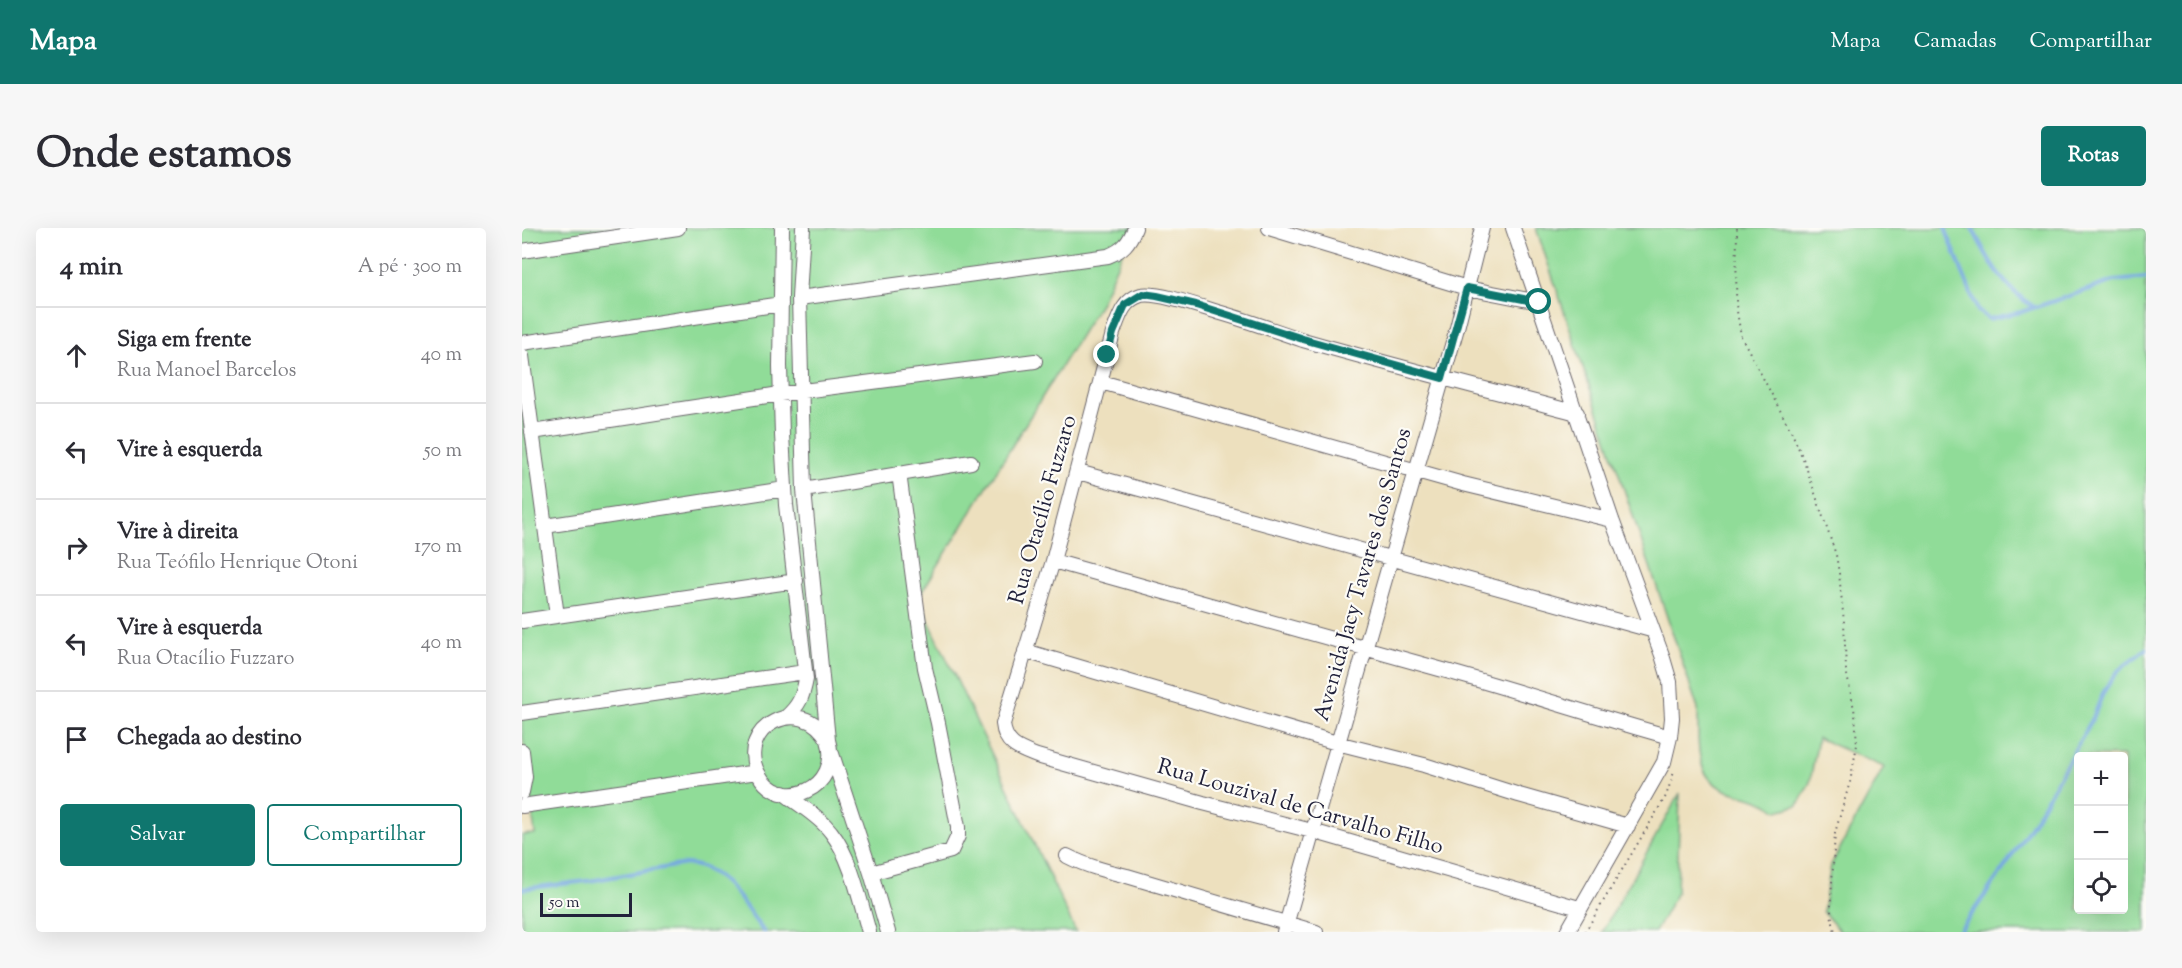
<!DOCTYPE html>
<html lang="pt">
<meta charset="utf-8">
<style>
:root{--surface:#fff;--page:#f7f7f7;--text:#2b2b33;--muted:#7c7c81;--line:#e1e1e2;--accent:#0f766e}
body{margin:0;font-family:"Sorts Mill Goudy",serif;background:var(--page);color:var(--text)}
.controls{position:absolute;right:18px;bottom:18px;display:grid;overflow:hidden;border-radius:6px;box-shadow:0 6px 24px #0002}
.controls button{width:54px;height:54px;display:grid;place-items:center;padding:0;border:0;border-bottom:2px solid var(--line);background:var(--surface);color:var(--text);font:30px sans-serif}
.scale{position:absolute;left:18px;bottom:15px;width:92px;box-sizing:border-box;padding-left:6px;border:3px solid #22223b;border-top:0;font-size:16px;line-height:21px;white-space:nowrap;color:#22223b;-webkit-text-stroke:4px #fdfcf7;paint-order:stroke}
.stop{position:absolute;width:18px;height:18px;margin:-14px;border:4px solid #0f766e;border-radius:50%;background:#fff}
.stop.end{background:#0f766e;border-color:#fff;box-shadow:0 2px 6px #0008}
.list{margin:0;padding:0;list-style:none}
h2{display:flex;justify-content:space-between;align-items:center;height:78px;margin:0;padding:0 24px;font-size:26px}
h2 small{font-size:20px;font-weight:400;color:var(--muted)}
.list li{display:grid;grid-template-columns:39px 1fr auto;gap:18px;align-items:center;box-sizing:border-box;height:96px;padding:0 24px;border-top:2px solid var(--line)}
.list b{display:block;font-size:22px;white-space:nowrap}
.list p{margin:0;font-size:20px;white-space:nowrap;color:var(--muted)}
.list em{font-size:20px;font-style:normal;color:var(--muted)}
.actions{display:flex;gap:12px;padding:18px 24px}
.actions a{flex:1;padding:14px 0;border:2px solid var(--accent);border-radius:6px;text-align:center;font-size:21px;color:var(--accent)}
.actions .main{background:var(--accent);color:#fff}
.icon{flex:none;width:33px;height:33px;fill:none;stroke:currentColor;stroke-width:2;stroke-linecap:round;stroke-linejoin:round}
.map{position:relative;flex:none;width:1624px;height:704px;overflow:hidden;border-radius:6px}
header{display:flex;align-items:center;gap:36px;box-sizing:border-box;height:84px;padding:0 30px;background:var(--accent);color:#fff}
header strong{font-size:28px}
nav{display:flex;gap:33px;margin-inline-start:auto;font-size:21px}
.intro{display:flex;align-items:center;justify-content:space-between;box-sizing:border-box;height:144px;padding:0 36px}
h1{margin:0;font-size:42px}
.button{padding:15px 27px;border-radius:6px;background:var(--accent);color:#fff;font-size:21px;font-weight:700}
main{display:flex;gap:36px;padding:0 36px}
aside{flex:1;background:var(--surface);border-radius:6px;box-shadow:0 6px 24px #0002}
.map>svg:first-child{display:block}
.green{fill:#90dc98;stroke:#597f6a;stroke-width:1.5;fill-rule:evenodd}
.lines{fill:none;stroke-linecap:round;stroke-linejoin:round}
.stream{stroke:#76a8e1;stroke-width:4}
.minor-casing{stroke:#696469;stroke-width:16}
.path{stroke:#696469;stroke-width:2;stroke-dasharray:1.5 4.5;stroke-linecap:butt}
.minor{stroke:#fff;stroke-width:14}
.route{stroke:#0f766e;stroke-width:8}
.labels{text-anchor:middle;dominant-baseline:central;stroke-width:4.5;stroke-linejoin:round;paint-order:stroke}
.street-label{font-size:22px;fill:#22223b;stroke:#fdfcf7}
</style>
<header>
<strong>Mapa</strong>
<nav><a>Mapa</a><a>Camadas</a><a>Compartilhar</a></nav>
</header>
<div class="intro"><h1>Onde estamos</h1><a class="button">Rotas</a></div>
<main>
<aside>
<h2>4 min<small>A pé · 300 m</small></h2>
<ul class="list">
<li><svg class="icon" aria-label="ahead" viewBox="0 0 24 24"><path d="M12 20V5M6 11l6-6 6 6"/></svg><div><b>Siga em frente</b><p>Rua Manoel Barcelos</p></div><em>40 m</em></li>
<li><svg class="icon" aria-label="left" viewBox="0 0 24 24"><path d="M17 20v-9H6M10 6l-5 5 5 5"/></svg><div><b>Vire à esquerda</b></div><em>50 m</em></li>
<li><svg class="icon" aria-label="right" viewBox="0 0 24 24"><path d="M7 20v-9h11M14 6l5 5-5 5"/></svg><div><b>Vire à direita</b><p>Rua Teófilo Henrique Otoni</p></div><em>170 m</em></li>
<li><svg class="icon" aria-label="left" viewBox="0 0 24 24"><path d="M17 20v-9H6M10 6l-5 5 5 5"/></svg><div><b>Vire à esquerda</b><p>Rua Otacílio Fuzzaro</p></div><em>40 m</em></li>
<li><svg class="icon" aria-label="arrive" viewBox="0 0 24 24"><path d="M6 21V4h12l-3 4 3 4H6"/></svg><div><b>Chegada ao destino</b></div></li>
</ul>
<div class="actions"><a class="main">Salvar</a><a>Compartilhar</a></div>
</aside>
<div class="map">
<svg width="1624" height="704" viewBox="0 0 1624 704">
<rect width="100%" height="100%" fill="#fdfcf7"/>
<filter id="ink" filterUnits="userSpaceOnUse"><feTurbulence type="fractalNoise" baseFrequency=".0167" numOctaves="2"/><feDisplacementMap in="SourceGraphic" scale="12" xChannelSelector="R" yChannelSelector="G"/><feConvolveMatrix kernelMatrix="1 2 1 2 8 2 1 2 1" color-interpolation-filters="sRGB"/></filter>
<filter id="wash" filterUnits="userSpaceOnUse"><feTurbulence type="fractalNoise" baseFrequency=".008" numOctaves="4" result="noise"/><feDisplacementMap in="SourceGraphic" scale="24" xChannelSelector="R" yChannelSelector="G"/><feGaussianBlur stdDeviation="1.35" result="paint"/><feColorMatrix in="noise" values="0 0 0 0 0 0 0 0 0 0 0 0 0 0 0 0 0 1.4 0 .05"/><feComposite in="paint" operator="in"/></filter>
<g filter="url(#wash)">
<rect width="100%" height="100%" fill="#ede0be"/>
<path class="green" d="M0 0H611L579 74 396 370 554 704H0V607L13 606 0 501Z
M1014 0H1624V704H1318C1313 696 1306 691 1301 683L1309 637 1362 539 1296 510 1288 554 1276 577 1256 583C1239 570 1228 570 1209 564 1170 552 1177 514 1176 481ZM1556 528H1602V682H1556Z
M1158 565 1155 664 1133 704H1080Z"/>
<g class="lines">
<path class="stream" d="M1423 0 1456 83 1467 91 1499 84 1592 53 1624 50
M1450 0C1466 31 1481 60 1512 79
M0 661 73 652 164 636C201 638 221 677 242 704
M1437 704 1482 640 1512 593 1571 490 1581 465 1590 451 1597 442 1624 421"/>
</g>
</g>
<g filter="url(#ink)">
<g class="lines">
<defs>
<path id="minor" d="M260 0 258 138 260 207 264 277 284 451C281 468 277 478 264 489
M281 0 277 70 282 262 306 512C321 560 258 588 236 545 213 500 279 464 306 512
M747 0 945 60 1017 74
M991 0 1090 292 1140 427 1148 454 1150 490 1148 509 1142 534 1045 704
M0 23 156 0
M277 70 586 28C601 22 607 15 613 0
M0 115 259 76
M0 128 35 388
M579 154 941 256 1090 292
M1055 185C963 161 872 138 781 112 754 103 727 93 699 85 682 80 635 63 619 67 601 72 597 89 591 105L531 333 481 496C483 517 497 521 515 528L681 575 790 603 1057 680
M10 204 258 166 513 133
M556 244 1129 402
M282 262 449 234
M23 298 263 261
M531 333C661 369 791 406 921 442 997 463 1072 488 1148 509
M0 393 274 353
M503 423 815 515 902 537 997 567 1106 598
M0 485 283 444
M0 523 3 549 0 564
M310 526 349 645 366 704
M262 565C278 578 297 588 309 604 329 629 338 673 347 704
M0 578 235 544
M545 628C564 638 584 643 605 648L794 704
M349 645 429 623 436 608V599L416 495 403 440 377 245
M762 704 935 100 960 0"/>
</defs>
<use href="#minor" class="minor-casing"/>
<path class="path" d="M1215 0 1214 77 1219 108 1270 205 1282 233 1314 327 1317 345 1322 394 1324 442 1333 486 1335 517 1328 554 1313 605 1309 671V686L1313 704
M1063 704 1144 568 1152 544"/>
<use href="#minor" class="minor"/>
</g>
</g>
<g class="lines" filter="url(#ink)">
<path class="route" d="M585 127 591 105 603 77 621 66 635 68 674 77 781 111 920 150 945 60 1017 74"/>
</g>
<g class="labels">
<g class="street-label">
<text transform="translate(522 282) rotate(-74)">Rua Otacílio Fuzzaro</text>
<text transform="translate(842 347) rotate(-74)">Avenida Jacy Tavares dos Santos</text>
<text transform="translate(778 580) rotate(16)">Rua Louzival de Carvalho Filho</text>
</g>
</g>
</svg>
<div class="controls">
<button>+</button>
<button>−</button>
<button><svg class="icon" aria-label="locate" viewBox="0 0 24 24"><circle cx="12" cy="12" r="6"/><path d="M12 2v4M12 18v4M2 12h4M18 12h4"/></svg></button>
</div>
<div class="scale">50 m</div>
<div class="stop" style="left:1017px;top:74px"></div>
<div class="stop end" style="left:585px;top:127px"></div>
</div>
</main>
